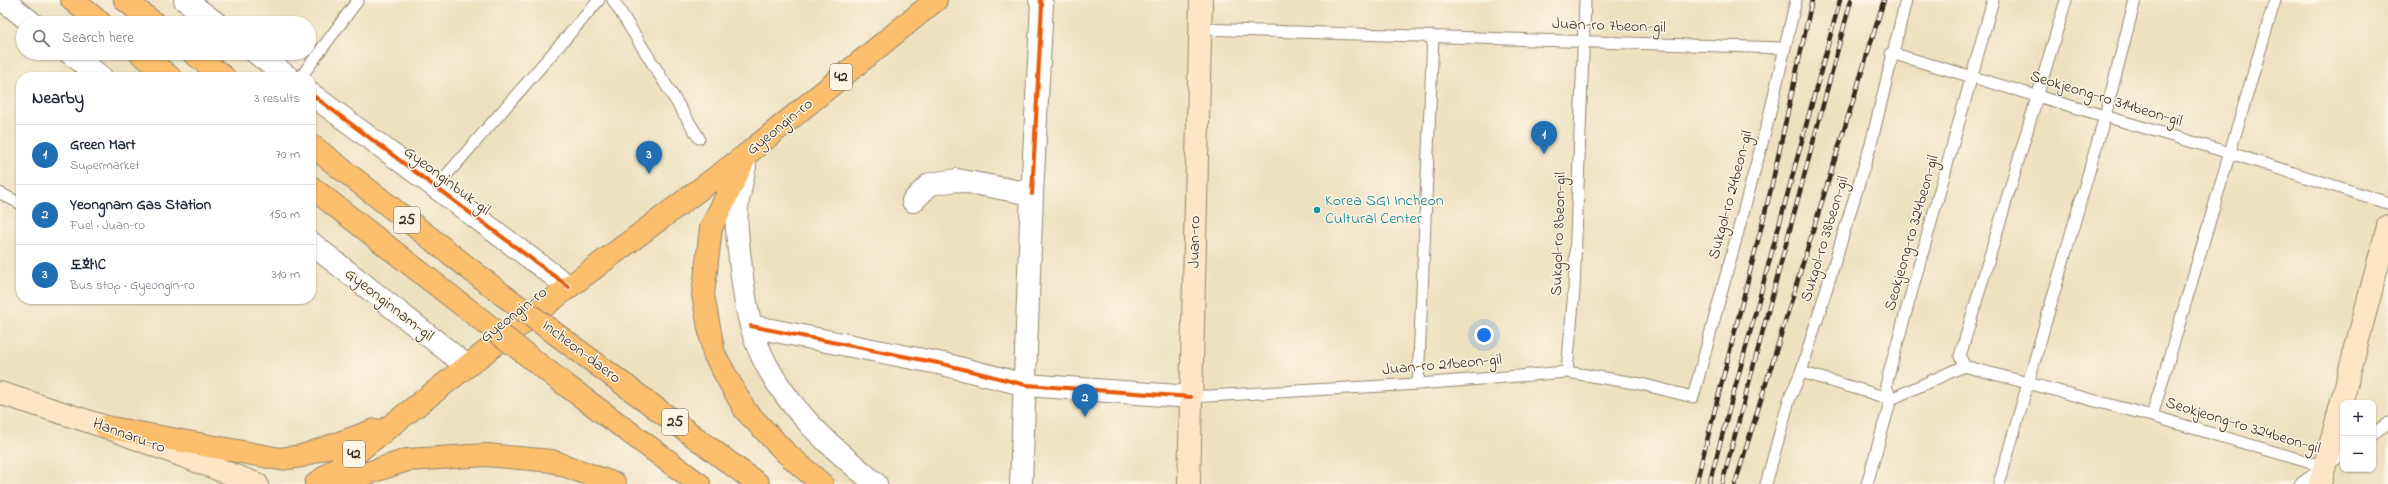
<!DOCTYPE html>
<meta charset="utf-8">
<style>
:root{--surface:#fff;--page:#f6f6f7;--text:#1f2937;--muted:#747a83;--line:#e0e1e3;--accent:#1f6fb2}
body{margin:0;font-family:"Indie Flower","Poor Story",sans-serif;background:var(--page);color:var(--text)}
.controls{position:absolute;right:12px;bottom:12px;display:grid;overflow:hidden;border-radius:8px;box-shadow:0 1px 3px #0004}
.controls button{width:36px;height:36px;display:grid;place-items:center;padding:0;border:0;border-bottom:1px solid var(--line);background:var(--surface);color:var(--text);font:20px sans-serif}
.you{position:absolute;left:1484px;top:335px;width:14px;height:14px;margin:-10px;border:3px solid #fff;border-radius:50%;background:#1a73e8;box-shadow:0 0 0 6px #1a73e833}
.badge{display:grid;place-items:center;width:26px;height:26px;border-radius:50%;background:var(--accent);color:#fff;font-size:13px;font-weight:700}
.pin{position:absolute;translate:-50% -33px;filter:drop-shadow(0 1px 2px #0008)}
.pin::after{content:'';position:absolute;top:21px;width:14px;height:12px;background:inherit;clip-path:polygon(0 0,100% 0,50% 100%)}
.list{margin:0;padding:0;list-style:none}
h2{display:flex;justify-content:space-between;align-items:center;height:52px;margin:0;padding:0 16px;font-size:17px}
h2 small{font-size:13px;font-weight:400;color:var(--muted)}
.list li{display:grid;grid-template-columns:26px 1fr auto;gap:12px;align-items:center;box-sizing:border-box;height:60px;padding:0 16px;border-top:1px solid var(--line)}
.list b{display:block;font-size:15px;white-space:nowrap}
.list p{margin:0;font-size:13px;white-space:nowrap;color:var(--muted)}
.list em{font-size:13px;font-style:normal;color:var(--muted)}
.icon{flex:none;width:22px;height:22px;fill:none;stroke:currentColor;stroke-width:2;stroke-linecap:round;stroke-linejoin:round}
.map{position:relative;flex:none;width:2388px;height:484px;overflow:hidden}
.search{position:absolute;background:var(--surface);box-shadow:0 1px 3px #0004;left:16px;top:16px;width:300px;height:44px;display:flex;align-items:center;gap:10px;box-sizing:border-box;padding:0 14px;border-radius:22px;color:var(--muted);font-size:15px}
.panel{position:absolute;background:var(--surface);box-shadow:0 1px 3px #0004;left:16px;top:72px;width:300px;height:232px;border-radius:16px}
.map>svg:first-child{display:block}
.lines{fill:none;stroke-linecap:round;stroke-linejoin:round}
.service-casing{stroke:#94866f;stroke-width:13}
.minor-casing{stroke:#94866f;stroke-width:24}
.secondary-casing{stroke:#94866f;stroke-width:24}
.primary-casing{stroke:#94866f;stroke-width:24}
.trunk-casing{stroke:#94866f;stroke-width:24}
.service{stroke:#fff;stroke-width:11}
.minor{stroke:#fff;stroke-width:22}
.secondary{stroke:#fde5c5;stroke-width:22}
.primary{stroke:#fabe6d;stroke-width:22}
.trunk{stroke:#fabe6d;stroke-width:22}
.rail-casing{stroke:#3b2a1e;stroke-width:4.5}
.rail{stroke:#fcf5e5;stroke-width:3;stroke-dasharray:9;stroke-linecap:butt}
.trunk-bridge-casing{stroke:#94866f;stroke-width:24;stroke-linecap:butt}
.trunk-bridge{stroke:#fabe6d;stroke-width:22}
.cycleway-casing{stroke:#fcf5e5;stroke-width:6}
.cycleway{stroke:#e8590c;stroke-width:4}
.culture-dot{fill:#0f9aa8;stroke:#fcf5e5;stroke-width:1.5}
.labels{text-anchor:middle;dominant-baseline:central;stroke-width:3;stroke-linejoin:round;paint-order:stroke}
.shield{fill:#fcf5e5;stroke:#75675a;stroke-width:1}
.shield-label{font-size:15px;font-weight:bold;fill:#3b2a1e}
.street-label{font-size:16px;fill:#3b2a1e;stroke:#fcf5e5}
.culture-label{font-size:16px;fill:#0d838f;stroke:#fcf5e5;text-anchor:start}
</style>
<div class="map">
<svg width="2388" height="484" viewBox="0 0 2388 484">
<rect width="100%" height="100%" fill="#fcf5e5"/>
<filter id="ink" filterUnits="userSpaceOnUse"><feTurbulence type="fractalNoise" baseFrequency=".025" numOctaves="2"/><feDisplacementMap in="SourceGraphic" scale="8" xChannelSelector="R" yChannelSelector="G"/><feConvolveMatrix kernelMatrix="1 2 1 2 8 2 1 2 1" color-interpolation-filters="sRGB"/></filter>
<filter id="wash" filterUnits="userSpaceOnUse"><feTurbulence type="fractalNoise" baseFrequency=".012" numOctaves="4" result="noise"/><feDisplacementMap in="SourceGraphic" scale="16" xChannelSelector="R" yChannelSelector="G"/><feGaussianBlur stdDeviation="0.9" result="paint"/><feColorMatrix in="noise" values="0 0 0 0 0 0 0 0 0 0 0 0 0 0 0 0 0 1.4 0 .05"/><feComposite in="paint" operator="in"/></filter>
<g filter="url(#wash)">
<rect width="100%" height="100%" fill="#eee1c0"/>
</g>
<g filter="url(#ink)">
<g class="lines">
<defs>
<path id="service" d="M613 0 699 138
M1200 29 1783 48
M1891 53 2230 153 2388 203
M303 74 358 0
M444 178 599 0
M0 193 21 204
M1964 366 1960 356 2066 0
M1567 372 1574 290 1585 0
M1801 372 1891 399 1964 366 2152 416 2325 467
M1418 384 1433 36
M1191 397 1418 384 1567 372 1641 384 1693 397 1768 121 1796 0
M2152 416 2275 0
M2373 434 2388 423
M1766 484 1789 400 1801 372 1871 144 1906 0
M1867 484 1891 399 1886 386 1889 373 1993 0
M1999 484 2105 116 2135 0
M2300 484 2343 454"/>
<path id="minor" d="M3 0 32 23
M185 0 216 23
M70 53 101 77
M256 53 288 77
M311 94 569 287
M745 166C742 180 739 194 737 208 735 227 739 249 741 268 744 297 749 329 762 356 787 409 832 448 876 484
M1032 194 1042 4 1040 0
M913 201 930 184 957 180 1032 194 1021 484
M311 243 467 366
M751 326 943 364 1026 385 1191 397"/>
<path id="secondary" d="M0 393 106 427 257 484
M1189 484 1201 0
M2320 484 2388 226"/>
<path id="primary" d="M106 427 280 459 302 456 375 430
M316 484 569 287 747 154 936 0"/>
<path id="trunk" d="M72 0 101 23
M125 0 154 23
M140 53 170 77
M193 53 224 77
M311 145 503 295
M747 154 711 228 703 295 714 354 745 410 786 453 822 484
M311 187 475 315
M591 360 758 484
M563 383 699 484
M335 484 407 460 486 455 552 461 615 484"/>
</defs>
<use href="#service" class="service-casing"/>
<use href="#minor" class="minor-casing"/>
<use href="#secondary" class="secondary-casing"/>
<use href="#primary" class="primary-casing"/>
<use href="#trunk" class="trunk-casing"/>
<use href="#service" class="service"/>
<use href="#minor" class="minor"/>
<use href="#secondary" class="secondary"/>
<use href="#primary" class="primary"/>
<use href="#trunk" class="trunk"/>
<defs>
<path id="rail" d="M1696 484 1771 189 1812 0
M1709 484 1840 0
M1722 484 1851 0
M1735 484 1884 0"/>
</defs>
<use href="#rail" class="rail-casing"/>
<use href="#rail" class="rail"/>
<defs>
<path id="trunk-bridge" d="M503 295 591 360
M475 315 563 383"/>
</defs>
<use href="#trunk-bridge" class="trunk-bridge-casing"/>
<use href="#trunk-bridge" class="trunk-bridge"/>
<defs>
<path id="cycleway" d="M311 94 569 287
M1032 194 1042 4 1040 0
M751 326 943 364 1026 385 1191 397"/>
</defs>
<use href="#cycleway" class="cycleway-casing"/>
<use href="#cycleway" class="cycleway"/>
</g>
</g>
<circle class="culture-dot" cx="1317" cy="210" r="4"/>
<g class="labels">
<g class="shield">
<rect x="830" y="64" width="22" height="26" rx="3"/>
<rect x="394" y="207" width="26" height="26" rx="3"/>
<rect x="662" y="409" width="26" height="26" rx="3"/>
<rect x="343" y="441" width="22" height="26" rx="3"/>
</g>
<g class="shield-label">
<text x="841" y="77">42</text>
<text x="407" y="220">25</text>
<text x="675" y="422">25</text>
<text x="354" y="454">42</text>
</g>
<g class="street-label">
<text transform="translate(1609 26) rotate(2)">Juan-ro 7beon-gil</text>
<text transform="translate(2106 99) rotate(17)">Seokjeong-ro 314beon-gil</text>
<text transform="translate(780 127) rotate(-39)">Gyeongin-ro</text>
<text transform="translate(447 181) rotate(37)">Gyeonginbuk-gil</text>
<text transform="translate(1731 195) rotate(-75)">Sukgol-ro 24beon-gil</text>
<text transform="translate(1912 233) rotate(-74)">Seokjeong-ro 324beon-gil</text>
<text transform="translate(1559 234) rotate(-88)">Sukgol-ro 8beon-gil</text>
<text transform="translate(1825 239) rotate(-73)">Sukgol-ro 38beon-gil</text>
<text transform="translate(1195 242) rotate(-89)">Juan-ro</text>
<text transform="translate(389 305) rotate(38)">Gyeonginnam-gil</text>
<text transform="translate(514 315) rotate(-38)">Gyeongin-ro</text>
<text transform="translate(581 352) rotate(37)">Incheon-daero</text>
<text transform="translate(1442 365) rotate(-5)">Juan-ro 21beon-gil</text>
<text transform="translate(2243 426) rotate(17)">Seokjeong-ro 324beon-gil</text>
<text transform="translate(129 436) rotate(20)">Hannaru-ro</text>
</g>
<g class="culture-label">
<text x="1325" y="201">Korea SGI Incheon<tspan x="1325" dy="18">Cultural Center</tspan></text>
</g>
</g>
</svg>
<div class="controls">
<button>+</button>
<button>−</button>
</div>
<div class="you"></div>
<div class="pin badge" style="left:1544px;top:154px">1</div>
<div class="pin badge" style="left:1085px;top:417px">2</div>
<div class="pin badge" style="left:649px;top:174px">3</div>
<div class="search"><svg class="icon" aria-label="search" viewBox="0 0 24 24"><circle cx="10" cy="10" r="6"/><path d="M15 15l6 6"/></svg>Search here</div>
<section class="panel">
<h2>Nearby<small>3 results</small></h2>
<ul class="list">
<li><span class="badge">1</span><div><b>Green Mart</b><p>Supermarket</p></div><em>70 m</em></li>
<li><span class="badge">2</span><div><b>Yeongnam Gas Station</b><p>Fuel · Juan-ro</p></div><em>150 m</em></li>
<li><span class="badge">3</span><div><b>도화IC</b><p>Bus stop · Gyeongin-ro</p></div><em>310 m</em></li>
</ul>
</section>
</div>
